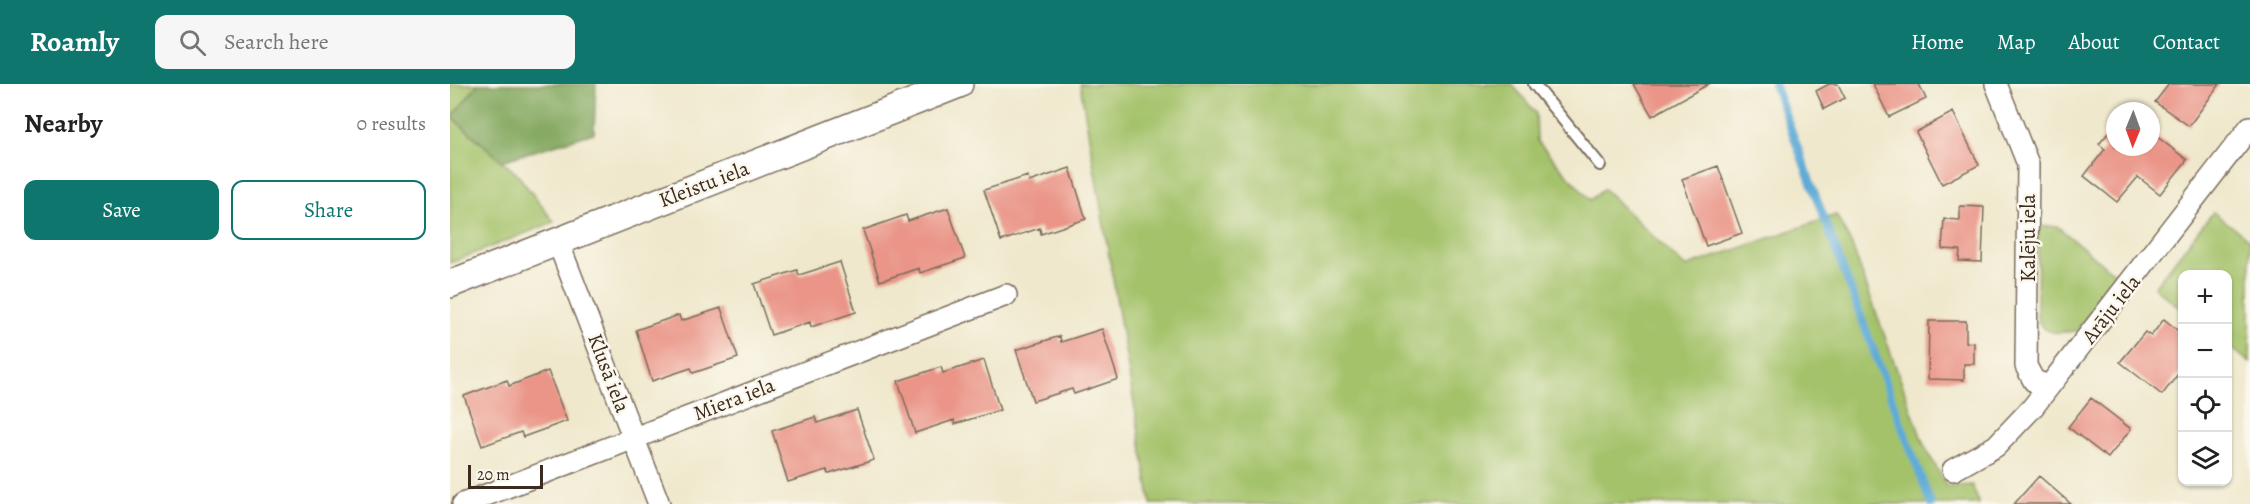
<!DOCTYPE html>
<meta charset="utf-8">
<style>
:root{--surface:#fff;--page:#f6f6f6;--text:#222;--muted:#767676;--line:#e0e0e0;--accent:#0f766e}
body{margin:0;font-family:Alegreya,serif;background:var(--page);color:var(--text)}
.controls{position:absolute;right:18px;bottom:18px;display:grid;overflow:hidden;border-radius:12px;box-shadow:0 2px 4px #0004}
.controls button{width:54px;height:54px;display:grid;place-items:center;padding:0;border:0;border-bottom:2px solid var(--line);background:var(--surface);color:var(--text);font:30px sans-serif}
.compass{position:absolute;left:1656px;top:18px;width:54px;height:54px;border-radius:50%;background:var(--surface);box-shadow:0 2px 4px #0004;rotate:181deg}
.scale{position:absolute;left:18px;bottom:15px;width:75px;box-sizing:border-box;padding-left:6px;border:3px solid #3b2a1e;border-top:0;font-size:16px;line-height:21px;white-space:nowrap;color:#3b2a1e;-webkit-text-stroke:4px #fbf7ec;paint-order:stroke}
.list{margin:0;padding:0;list-style:none}
h2{display:flex;justify-content:space-between;align-items:center;height:78px;margin:0;padding:0 24px;font-size:26px}
h2 small{font-size:20px;font-weight:400;color:var(--muted)}
.actions{display:flex;gap:12px;padding:18px 24px}
.actions a{flex:1;padding:14px 0;border:2px solid var(--accent);border-radius:12px;text-align:center;font-size:21px;color:var(--accent)}
.actions .main{background:var(--accent);color:#fff}
.icon{flex:none;width:33px;height:33px;fill:none;stroke:currentColor;stroke-width:2;stroke-linecap:round;stroke-linejoin:round}
.map{position:relative;flex:none;width:1800px;height:420px;overflow:hidden}
header{display:flex;align-items:center;gap:36px;box-sizing:border-box;height:84px;padding:0 30px;background:var(--accent);color:#fff}
header strong{font-size:28px}
nav{display:flex;gap:33px;margin-inline-start:auto;font-size:21px}
.search{width:420px;height:54px;background:var(--page);display:flex;align-items:center;gap:15px;box-sizing:border-box;padding:0 21px;border-radius:12px;color:var(--muted);font-size:22px}
main{display:flex}
aside{flex:1;background:var(--surface)}
.map>svg:first-child{display:block}
.green{fill:#a4c26a;stroke:#707644;stroke-width:1.5}
.forest{fill:#83a85e;stroke:#5f693e;stroke-width:1.5}
.lines{fill:none;stroke-linecap:round;stroke-linejoin:round}
.stream{stroke:#5eabd7;stroke-width:8}
.building{fill:#ea9588}
.service-casing{stroke:#7a6c5b;stroke-width:14}
.minor-casing{stroke:#7a6c5b;stroke-width:24}
.tertiary-casing{stroke:#7a6c5b;stroke-width:30}
.service{stroke:#fff;stroke-width:10}
.minor{stroke:#fff;stroke-width:21}
.tertiary{stroke:#fff;stroke-width:27}
.labels{text-anchor:middle;dominant-baseline:central;stroke-width:5;stroke-linejoin:round;paint-order:stroke}
.street-label{font-size:21px;fill:#3b2a1e;stroke:#fbf7ec}
</style>
<header>
<strong>Roamly</strong>
<div class="search"><svg class="icon" aria-label="search" viewBox="0 0 24 24"><circle cx="10" cy="10" r="6"/><path d="M15 15l6 6"/></svg>Search here</div>
<nav><a>Home</a><a>Map</a><a>About</a><a>Contact</a></nav>
</header>
<main>
<aside>
<h2>Nearby<small>0 results</small></h2>
<ul class="list">
</ul>
<div class="actions"><a class="main">Save</a><a>Share</a></div>
</aside>
<div class="map">
<svg width="1800" height="420" viewBox="0 0 1800 420">
<rect width="100%" height="100%" fill="#fbf7ec"/>
<filter id="ink" filterUnits="userSpaceOnUse"><feTurbulence type="fractalNoise" baseFrequency=".0167" numOctaves="2"/><feDisplacementMap in="SourceGraphic" scale="12" xChannelSelector="R" yChannelSelector="G"/><feConvolveMatrix kernelMatrix="1 2 1 2 8 2 1 2 1" color-interpolation-filters="sRGB"/></filter>
<filter id="wash" filterUnits="userSpaceOnUse"><feTurbulence type="fractalNoise" baseFrequency=".008" numOctaves="4" result="noise"/><feDisplacementMap in="SourceGraphic" scale="24" xChannelSelector="R" yChannelSelector="G"/><feGaussianBlur stdDeviation="1.35" result="paint"/><feColorMatrix in="noise" values="0 0 0 0 0 0 0 0 0 0 0 0 0 0 0 0 0 1.4 0 .05"/><feComposite in="paint" operator="in"/></filter>
<g filter="url(#wash)">
<rect width="100%" height="100%" fill="#efe8cc"/>
<path class="green" d="M0 0H28L2 34 67 90 104 138 0 179Z
M630 0H1062L1086 29 1087 57 1140 116 1154 105 1235 183 1386 131 1401 159 1474 361 1497 403 1522 401 1529 420H701Z
M1763 128 1800 156V279L1778 261V190H1732V226L1704 203Z
M1607 142 1660 186 1671 192 1626 247C1609 249 1594 252 1587 234L1588 143Z"/>
<path class="forest" d="M28 0H146L144 49 52 77 2 33Z"/>
<g class="lines">
<path class="stream" d="M1324 0 1481 420"/>
</g>
<g id="blocks">
<path class="building" d="M1184 0H1259L1202 32Z
M1379 0H1388L1395 14 1374 25 1366 7Z
M1423 0H1469L1476 15 1439 33Z
M1719 0H1770L1739 42 1705 18Z
M1503 28 1529 81 1492 100 1466 48Z
M1665 41V63H1701V48L1737 76 1710 110 1688 93 1667 118 1634 92 1655 65 1649 60Z
M1268 82 1292 149 1256 162 1232 95Z
M620 84 636 135 591 150 590 144 551 157 534 106 578 92 579 98Z
M1510 122 1534 123 1532 178 1509 177 1510 166 1492 165 1494 135 1510 136Z
M498 124 515 174 470 189 469 184 430 197 413 146 456 131 458 137Z
M390 178 406 228 361 243 360 238 321 251 304 200 347 186 349 191Z
M271 224 288 274 243 289 241 284 202 297 186 246 229 231 231 237Z
M1714 235 1732 250V267L1729 272 1732 275V285L1712 311 1670 278 1695 248 1701 252Z
M1479 237H1516V258L1524 259V280H1514V296L1478 295Z
M652 245 668 295 624 310 622 305 583 317 566 266 610 252 611 258Z
M534 276 550 326 505 340 504 336 465 349 448 297 491 283 493 289Z
M98 287 117 337 73 353 71 348 32 362 14 312 57 296 59 302Z
M1641 314 1681 345 1658 374 1618 343Z
M407 326 424 376 379 390 377 386 338 398 322 347 365 333 367 339Z
M1589 392 1621 420H1564Z"/>
</g>
</g>
<g filter="url(#ink)">
<use href="#blocks" fill-opacity="0" stroke="#7a6c5b" stroke-width="1.5"/>
<g class="lines">
<defs>
<path id="service" d="M1084 0 1150 81"/>
<path id="minor" d="M1546 0 1578 80 1576 282 1584 297 1599 302
M108 158 209 420
M1503 386 1546 362 1583 323 1800 43
M13 420 556 211"/>
<path id="tertiary" d="M0 200 509 0"/>
</defs>
<use href="#service" class="service-casing"/>
<use href="#minor" class="minor-casing"/>
<use href="#tertiary" class="tertiary-casing"/>
<use href="#service" class="service"/>
<use href="#minor" class="minor"/>
<use href="#tertiary" class="tertiary"/>
</g>
</g>
<g class="labels">
<g class="street-label">
<text transform="translate(254 100) rotate(-21)">Kleistu iela</text>
<text transform="translate(1578 154) rotate(-90)">Kalēju iela</text>
<text transform="translate(1661 225) rotate(-52)">Arāju iela</text>
<text transform="translate(159 289) rotate(69)">Klusā iela</text>
<text transform="translate(284 315) rotate(-21)">Miera iela</text>
</g>
</g>
</svg>
<div class="controls">
<button>+</button>
<button>−</button>
<button><svg class="icon" aria-label="locate" viewBox="0 0 24 24"><circle cx="12" cy="12" r="6"/><path d="M12 2v4M12 18v4M2 12h4M18 12h4"/></svg></button>
<button><svg class="icon" aria-label="layers" viewBox="0 0 24 24"><path d="M12 4l9 5-9 5-9-5zM3 14l9 5 9-5"/></svg></button>
</div>
<svg class="compass" viewBox="-18 -18 36 36"><path d="M0-13l5 13h-10z" fill="#e53935"/><path d="M0 13l5-13h-10z" fill="#767676"/></svg>
<div class="scale">20 m</div>
</div>
</main>
